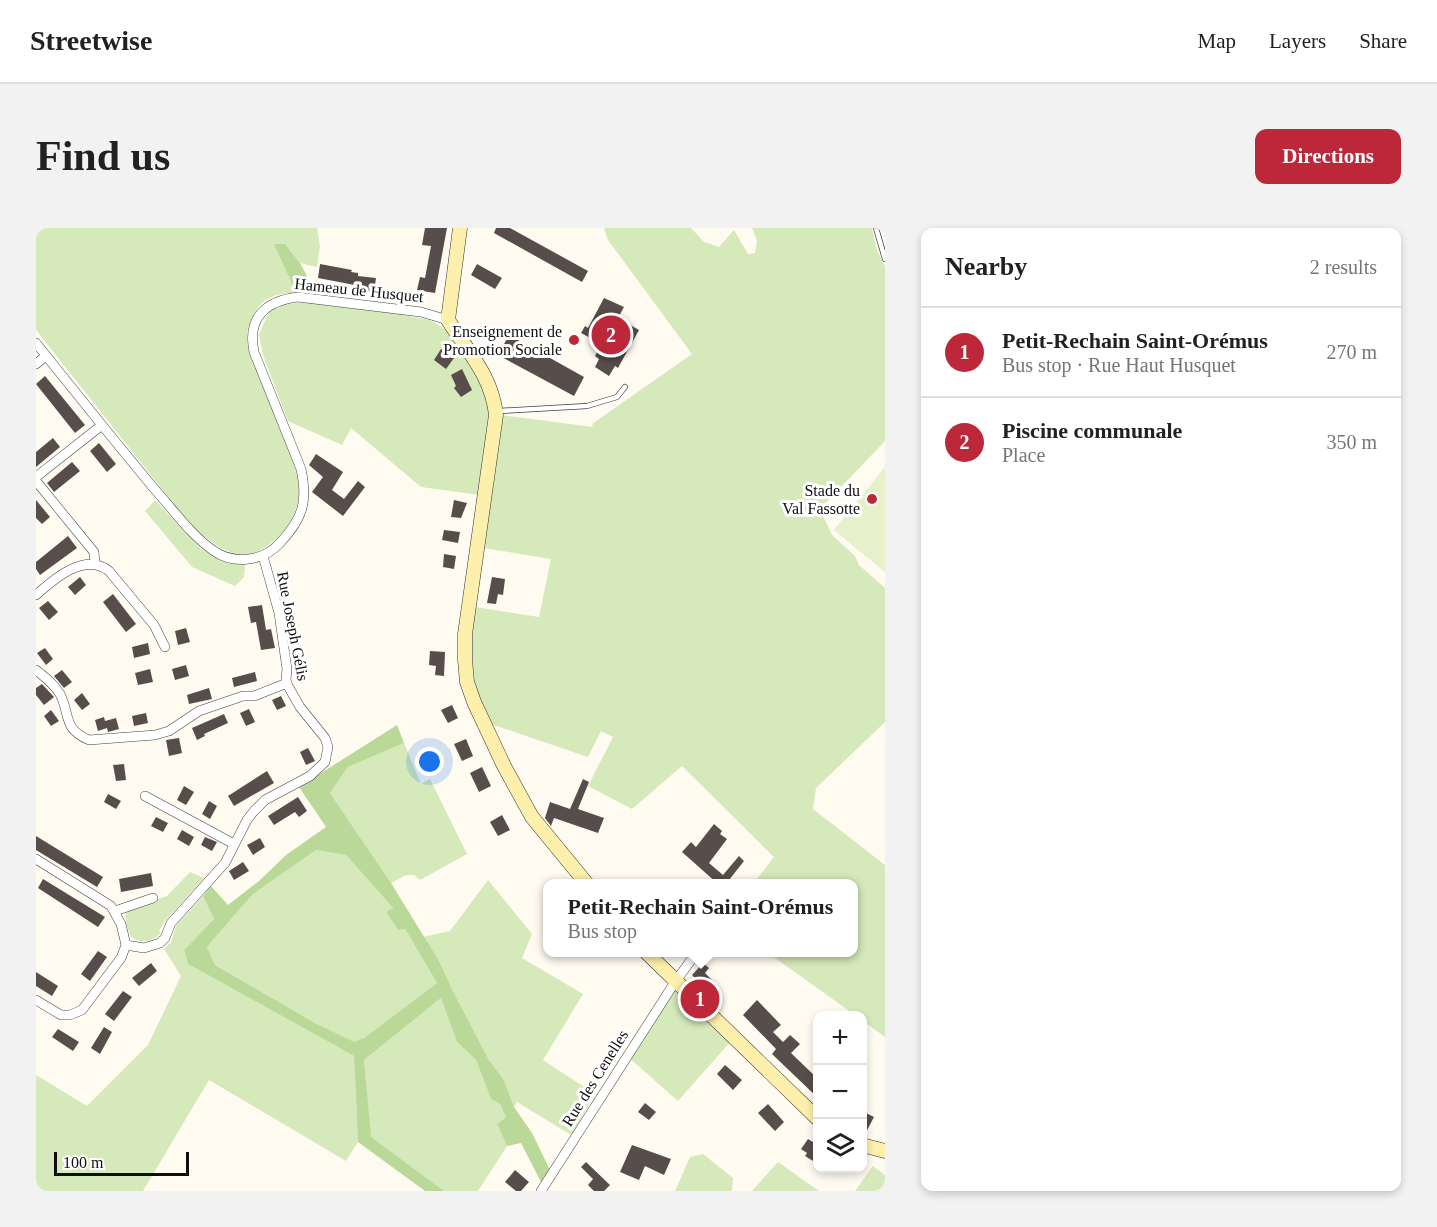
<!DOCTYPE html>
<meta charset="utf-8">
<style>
:root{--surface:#fff;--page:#f2f2f2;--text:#202124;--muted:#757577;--line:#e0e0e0;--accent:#bc2839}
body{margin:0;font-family:"Times New Roman",serif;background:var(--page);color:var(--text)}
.controls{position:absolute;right:18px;bottom:18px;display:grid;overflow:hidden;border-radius:12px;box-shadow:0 3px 9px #0003}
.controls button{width:54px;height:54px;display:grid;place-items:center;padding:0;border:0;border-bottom:2px solid var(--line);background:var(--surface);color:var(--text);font:30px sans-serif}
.scale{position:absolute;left:18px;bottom:15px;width:135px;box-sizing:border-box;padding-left:6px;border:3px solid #0e0e0e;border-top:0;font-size:16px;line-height:21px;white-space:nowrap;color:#0e0e0e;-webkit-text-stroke:4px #fff;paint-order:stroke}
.you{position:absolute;left:394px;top:534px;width:21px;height:21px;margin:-15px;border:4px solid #fff;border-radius:50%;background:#1a73e8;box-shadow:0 0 0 9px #1a73e833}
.badge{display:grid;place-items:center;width:39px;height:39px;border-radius:50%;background:var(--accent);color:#fff;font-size:20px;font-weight:700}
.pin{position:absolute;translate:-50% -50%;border:3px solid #fff;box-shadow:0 2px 6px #0006}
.popup{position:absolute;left:507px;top:651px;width:315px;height:78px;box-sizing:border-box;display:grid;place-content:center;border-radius:12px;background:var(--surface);filter:drop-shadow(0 2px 4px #0005);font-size:20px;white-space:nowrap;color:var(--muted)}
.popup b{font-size:22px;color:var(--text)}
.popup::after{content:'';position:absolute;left:50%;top:100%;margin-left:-12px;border:12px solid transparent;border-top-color:var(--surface)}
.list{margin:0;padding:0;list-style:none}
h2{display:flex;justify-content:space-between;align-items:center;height:78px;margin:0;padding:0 24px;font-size:26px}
h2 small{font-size:20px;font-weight:400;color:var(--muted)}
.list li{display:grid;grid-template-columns:39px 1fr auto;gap:18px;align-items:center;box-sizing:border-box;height:90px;padding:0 24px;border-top:2px solid var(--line)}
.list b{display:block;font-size:22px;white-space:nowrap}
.list p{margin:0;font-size:20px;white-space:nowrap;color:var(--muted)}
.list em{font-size:20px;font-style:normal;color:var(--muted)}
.icon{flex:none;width:33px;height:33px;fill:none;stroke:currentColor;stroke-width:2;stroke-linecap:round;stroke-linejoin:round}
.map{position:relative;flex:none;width:849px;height:963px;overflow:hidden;border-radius:12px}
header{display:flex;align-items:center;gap:36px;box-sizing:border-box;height:84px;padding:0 30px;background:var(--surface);border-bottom:2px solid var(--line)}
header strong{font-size:28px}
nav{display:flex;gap:33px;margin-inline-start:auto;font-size:21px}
.intro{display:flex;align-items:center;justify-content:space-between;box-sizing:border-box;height:144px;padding:0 36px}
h1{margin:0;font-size:42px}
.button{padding:15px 27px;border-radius:12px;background:var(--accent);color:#fff;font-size:21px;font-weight:700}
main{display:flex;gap:36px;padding:0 36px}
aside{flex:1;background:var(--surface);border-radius:12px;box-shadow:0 3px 9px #0003}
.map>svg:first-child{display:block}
.green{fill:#d5e9ba}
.forest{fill:#bad999;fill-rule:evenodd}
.pitch{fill:#e6f0cb}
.building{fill:#574e4b}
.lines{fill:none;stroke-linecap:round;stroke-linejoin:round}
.lane-casing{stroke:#414141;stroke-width:6}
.street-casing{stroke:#414141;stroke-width:10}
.secondary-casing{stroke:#303030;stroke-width:15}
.lane{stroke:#fff;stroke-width:4.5}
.street{stroke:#fff;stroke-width:9}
.secondary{stroke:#fdefac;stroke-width:14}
.poi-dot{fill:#bc2839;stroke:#fff;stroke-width:2}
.labels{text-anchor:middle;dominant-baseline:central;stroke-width:6;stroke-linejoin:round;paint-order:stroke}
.street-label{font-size:16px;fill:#0e0e0e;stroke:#fff}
.poi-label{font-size:16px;fill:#0e0e0e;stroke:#fff;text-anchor:end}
</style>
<header>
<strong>Streetwise</strong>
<nav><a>Map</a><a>Layers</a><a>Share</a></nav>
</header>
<div class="intro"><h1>Find us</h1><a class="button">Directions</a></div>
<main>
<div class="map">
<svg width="849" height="963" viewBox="0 0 849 963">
<rect width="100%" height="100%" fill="#fffbf0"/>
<path class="green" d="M0 0H281L284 18 281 39 264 35 249 16 261 66C245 64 227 68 219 84 216 91 211 99 211 106 210 119 216 133 221 145 234 179 261 226 263 261 264 287 245 312 223 323 197 336 170 310 152 294L0 102Z
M568 0H655L668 14 683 19 698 2 712 26 719 25 721 13 716 0H836L841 23 849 38V213L784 281 796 307 819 328 823 337 849 360V494L780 560 777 581 849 637V809L827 793 826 788 819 787 732 725 817 724V656L718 655 738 629 646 538 596 581 552 558 577 509 565 503 552 529 455 496 439 460 434 424 439 379 503 389 515 331 447 320 464 187 557 199 556 196 656 126 572 12Z
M269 74 363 86 394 92 410 102 429 126 451 158 456 186 444 267 385 259 315 200 306 217 252 193 227 127 223 106 232 86 242 77Z
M119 272 165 321 187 334 209 336 208 349 199 358 156 339 109 283Z
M368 515 385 556 394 551 431 626 384 652 378 647H370L355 655 294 565 312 539Z
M280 622 310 627 357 680 350 684 362 702 369 701 401 755 328 810 318 815 279 795 179 737 171 719 216 667Z
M154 644 168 650 128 694 123 703 125 705C115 714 107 716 95 709 92 701 87 690 92 682L131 668Z
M452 652 496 706 486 730 547 766 507 832 559 866 535 907 481 874 478 879 468 852 453 832 416 761 403 733 387 709 414 703Z
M167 668 178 691 148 722 152 736 318 828 322 914 310 933 173 852 107 963H0V847L51 878 112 817 145 748 128 721 135 714 140 698Z
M642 762 695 813 642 873 591 828 636 763Z
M405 770 421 814 440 832 455 871 464 876 470 889 461 896 471 918 442 963H408L334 909 328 832Z
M667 926 697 950 696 963H639L654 929Z
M742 934 783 963H716Z
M837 938 849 947V963H819Z"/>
<path class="forest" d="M238 16H249L264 35 280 65 261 66Z
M361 497 368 515 312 539 294 565 355 655 403 733 416 761 453 832 468 852 478 879 496 905 514 942 506 956 485 915 471 918 461 896 470 889 464 876 455 871 440 832 421 814 405 770 328 832 335 909 408 963H389L322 914 318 828 152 736 148 722 178 691 167 668 175 658 192 677 223 653 250 627 290 599 263 559ZM280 622 310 627 357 680 350 684 362 702 369 701 401 755 328 810 318 814 279 795 179 737 171 719 216 667Z"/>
<path class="pitch" d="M849 239V344L798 302Z"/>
<path class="building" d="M389 0H411L399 65 381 62 384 49 389 50 395 18 386 17Z
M460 0H474L552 43 546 54 458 5Z
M284 36 316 42 315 44 322 45V48L340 50 338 64 328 63 329 59 282 50Z
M441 36 466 50 459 61 435 47Z
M568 70 588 79 582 90 603 102 582 140 579 138 573 148 559 139 563 131 559 128 566 116 545 105 549 98 552 100Z
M473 107 548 149 538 168 462 127Z
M405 121 418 130 410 141 398 132Z
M426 141 436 162 425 169 418 160 420 158 415 147Z
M9 148 49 197 39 205 0 156Z
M17 210 24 219 0 239V224Z
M63 215 80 236 71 244 54 223Z
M280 226 307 244 296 262 308 271 322 253 329 259 307 288 276 264 287 249 273 237Z
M36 234 44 243 18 264 11 255Z
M0 272 14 289 6 296 0 290Z
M418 272 431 275 425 290 415 289Z
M408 302 424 304 422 315 406 312Z
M32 308 41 320 4 347 0 341V334Z
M408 326 420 328 418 341 407 339Z
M44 349 50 357 39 367 32 359Z
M456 349 469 351 467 367 462 366 460 376 451 375Z
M77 366 100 396 90 404 67 374Z
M12 373 22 384 13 392 3 380Z
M226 377 230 402 235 401 239 420 225 422 220 394 215 395 212 379Z
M150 400 154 414 142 417 139 403Z
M112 415 114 426 98 430 96 419Z
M9 420 17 431 10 437 1 425Z
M394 423 409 424 408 448 399 447 400 438 393 437Z
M150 437 153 448 139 452 136 441Z
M114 441 117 454 102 457 99 445Z
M26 442 36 454 28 460 18 448Z
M219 444 221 453 198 459 196 450Z
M6 456 18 469 8 477 0 467V460Z
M173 460 176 471 153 476 151 467Z
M46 465 54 476 46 482 38 472Z
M245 468 250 478 241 482 236 472Z
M416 477 422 490 412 495 405 482Z
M213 481 219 494 210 498 204 485Z
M15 482 23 493 15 498 8 488Z
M110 485 112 495 98 498 96 488Z
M188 486 192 495 168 506 169 508 161 512 156 500Z
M68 489 69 493 80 490 83 501 72 504 71 500 62 503 59 492Z
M143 510 146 525 133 528 130 512Z
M430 511 437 528 426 533 418 516Z
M272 520 279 533 270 537 264 524Z
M88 536 90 552 80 553 77 537Z
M446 539 455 558 443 564 434 545Z
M231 543 238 555 198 578 192 568Z
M547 551 553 554 542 581 568 590 562 605 518 590 515 598 509 590 514 574 534 581Z
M148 558 158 564 150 577 141 572Z
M72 566 85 573 80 581 68 574Z
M262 569 271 583 263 589 259 584 238 597 232 588Z
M173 573 181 578 174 591 166 586Z
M466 587 474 602 462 608 454 594Z
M120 589 132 595 127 604 115 598Z
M678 596 686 603 684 606 691 611 673 635 687 647 703 628 708 633 693 652 697 656H682L646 624 655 614 660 619Z
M146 602 158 609 153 618 141 611Z
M0 608 67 649 61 659 0 622Z
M169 609 181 614 176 623 165 617Z
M224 610 229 619 217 627 211 617Z
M207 634 213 643 198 652 193 643Z
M115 645 117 658 85 664 83 651Z
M7 651 69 689 62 699 2 660Z
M62 723 71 729 54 753 45 746Z
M115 735 121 743 103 758 96 750Z
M667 735 673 740 669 745 682 758 679 762 685 767 676 776 670 770 673 767 658 753 660 751 656 747Z
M0 744 22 758 16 768 0 758Z
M87 763 96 769 78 793 69 786Z
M721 772 745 797 737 804 747 814 754 807 764 816 755 825 782 851V870L736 826 740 821 707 787Z
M68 799 76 804 64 826 55 820Z
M22 801 43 814 37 823 16 809Z
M689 837 706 852 697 862 681 846Z
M609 875 620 884 613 892 602 884Z
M732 876 748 894 739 903 722 885Z
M826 883 838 889 828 908H826Z
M772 911 780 916 778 918 782 921V936L769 928 771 925 765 921Z
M596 917 635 931 628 947 609 938 603 952 584 944Z
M550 934 574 957 568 963H558L552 957 557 951 545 939Z
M479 942 493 954 485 963H480L469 954Z"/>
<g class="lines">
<defs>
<path id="lane" d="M840 0 849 31
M463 183 551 178 581 169 589 159"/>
<path id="street" d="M0 115C40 165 80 215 121 264 139 284 156 308 178 323 198 337 228 333 244 315 267 290 272 274 265 241L218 124C211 90 229 73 262 69L385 84 412 92
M0 136 10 128
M0 249 66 197
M0 253 58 324 59 335
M0 367C19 350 49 324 73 343L118 397 129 419
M0 442C9 449 18 456 24 466 35 488 26 500 53 512L119 507 133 503 163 483 207 468H218L251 455
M109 568 198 616
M0 631 75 678 85 696 90 717 85 730 46 782 34 787H25L0 772
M79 683 117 670
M90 717 108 720 124 715 129 710 135 695 189 635 211 592 218 583 229 572 274 548 289 534 292 519 289 510 264 479 252 458 250 452 251 441 243 385 227 328
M505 963 639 754 661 724"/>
<path id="secondary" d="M424 0 412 92C432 124 456 148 460 187L429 406V432L431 454 438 474 468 538 496 589 551 656
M610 724 782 891
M826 917 849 923"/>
</defs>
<use href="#lane" class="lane-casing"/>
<use href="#street" class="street-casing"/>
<use href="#secondary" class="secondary-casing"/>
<use href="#lane" class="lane"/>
<use href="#street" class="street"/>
<use href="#secondary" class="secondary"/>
</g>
<g class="poi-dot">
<circle cx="538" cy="112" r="6"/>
<circle cx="836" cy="271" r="6"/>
</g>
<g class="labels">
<g class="street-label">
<text transform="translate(323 62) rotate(6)">Hameau de Husquet</text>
<text transform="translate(257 398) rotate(79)">Rue Joseph Gélis</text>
<text transform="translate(559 850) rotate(-58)">Rue des Cenelles</text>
</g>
<g class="poi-label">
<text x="526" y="103">Enseignement de<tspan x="526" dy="18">Promotion Sociale</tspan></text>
<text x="824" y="262">Stade du<tspan x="824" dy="18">Val Fassotte</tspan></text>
</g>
</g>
</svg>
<div class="controls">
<button>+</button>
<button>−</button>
<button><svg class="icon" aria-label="layers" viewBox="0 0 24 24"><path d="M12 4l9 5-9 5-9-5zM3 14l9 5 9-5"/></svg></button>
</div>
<div class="scale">100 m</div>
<div class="you"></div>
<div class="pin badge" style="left:664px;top:771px">1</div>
<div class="popup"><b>Petit-Rechain Saint-Orémus</b>Bus stop</div>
<div class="pin badge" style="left:575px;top:107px">2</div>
</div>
<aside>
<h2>Nearby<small>2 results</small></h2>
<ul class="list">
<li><span class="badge">1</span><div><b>Petit-Rechain Saint-Orémus</b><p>Bus stop · Rue Haut Husquet</p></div><em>270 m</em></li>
<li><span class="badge">2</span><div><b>Piscine communale</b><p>Place</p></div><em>350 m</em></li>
</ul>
</aside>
</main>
